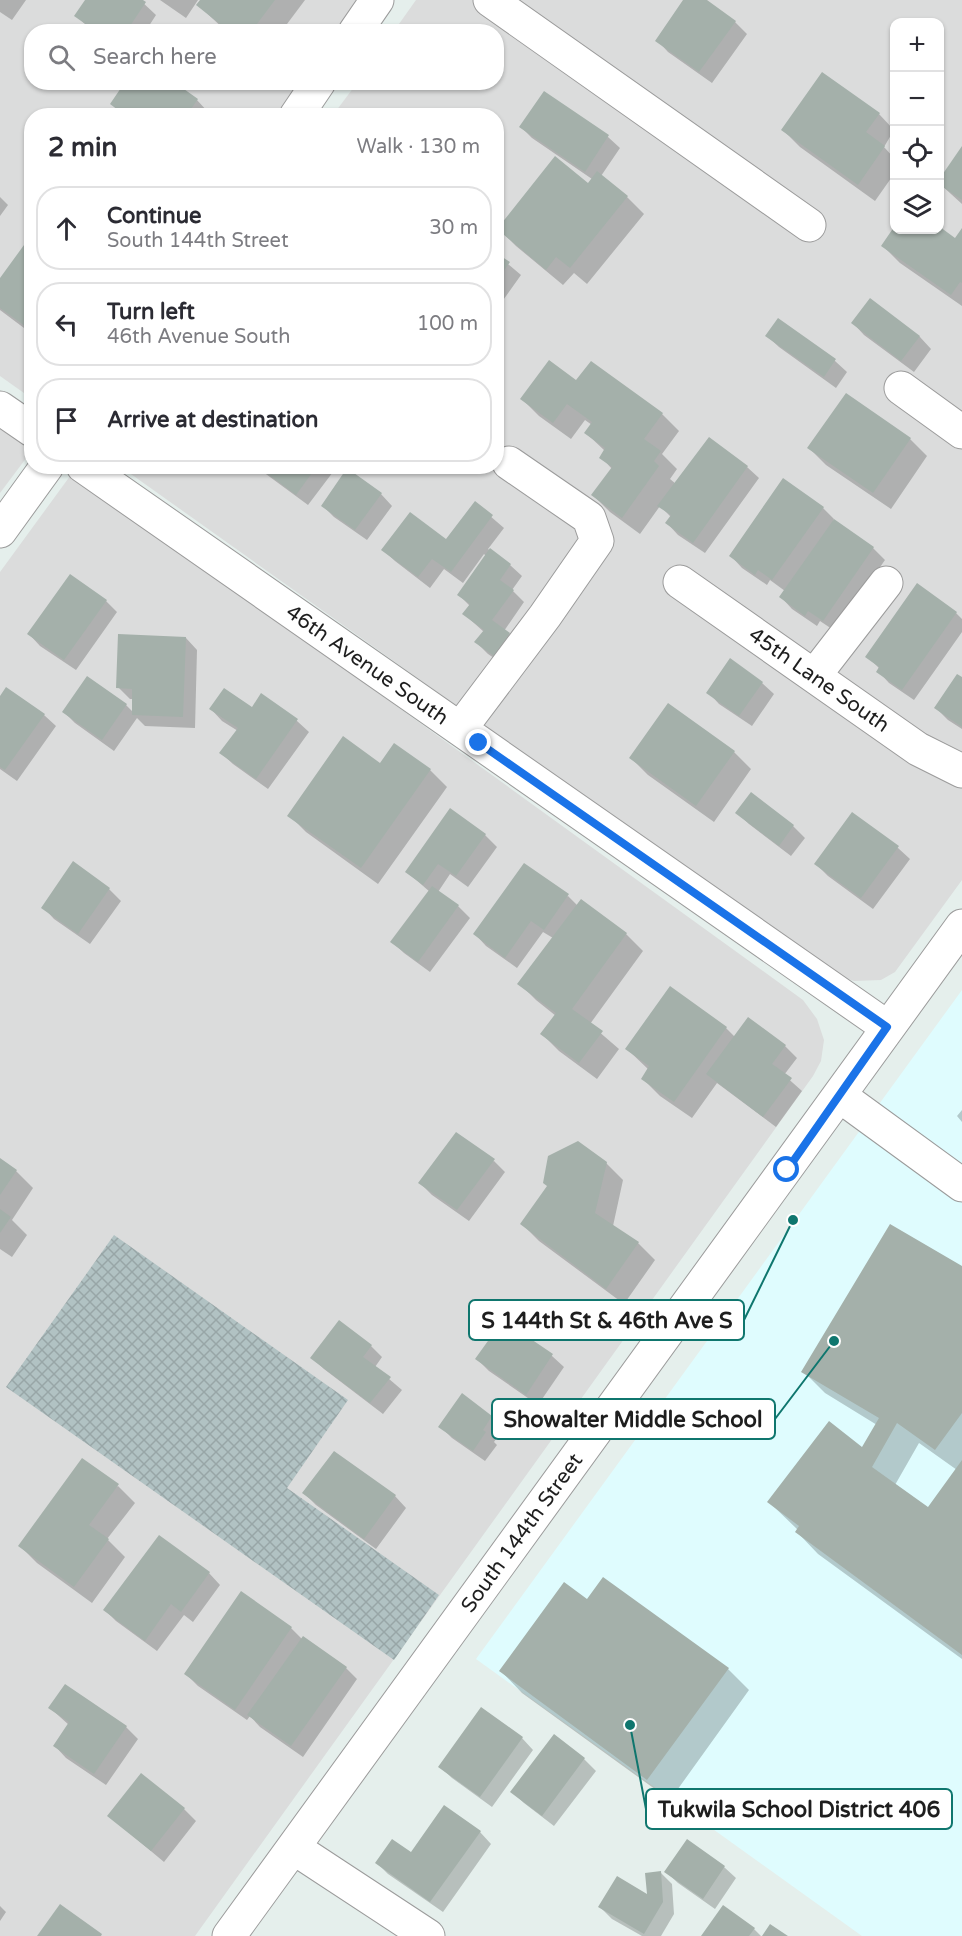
<!DOCTYPE html>
<meta charset="utf-8">
<style>
:root{--surface:#fff;--page:#f2f2f3;--text:#2b2b33;--muted:#7c7c81;--line:#e1e1e2}
body{margin:0;font-family:"Varela Round",sans-serif;background:var(--page);color:var(--text)}
.controls{position:absolute;right:18px;top:18px;display:grid;overflow:hidden;border-radius:12px;box-shadow:0 2px 4px #0004}
.controls button{width:54px;height:54px;display:grid;place-items:center;padding:0;border:0;border-bottom:2px solid var(--line);background:var(--surface);color:var(--text);font:30px sans-serif}
.stop{position:absolute;width:18px;height:18px;margin:-14px;border:4px solid #1a73e8;border-radius:50%;background:#fff}
.stop.end{background:#1a73e8;border-color:#fff;box-shadow:0 2px 6px #0008}
.list{margin:0;padding:0;list-style:none}
h2{display:flex;justify-content:space-between;align-items:center;height:78px;margin:0;padding:0 24px;font-size:26px}
h2 small{font-size:20px;font-weight:400;color:var(--muted)}
.list li{display:grid;grid-template-columns:39px 1fr auto;gap:18px;align-items:center;box-sizing:border-box;height:84px;margin:0 12px 12px;padding:0 12px;border:2px solid var(--line);border-radius:24px}
.list b{display:block;font-size:22px;white-space:nowrap}
.list p{margin:0;font-size:20px;white-space:nowrap;color:var(--muted)}
.list em{font-size:20px;font-style:normal;color:var(--muted)}
.icon{flex:none;width:33px;height:33px;fill:none;stroke:currentColor;stroke-width:2;stroke-linecap:round;stroke-linejoin:round}
.map{position:relative;flex:none;width:962px;height:1936px;overflow:hidden}
.search{position:absolute;background:var(--surface);box-shadow:0 2px 4px #0004;left:24px;top:24px;width:480px;height:66px;display:flex;align-items:center;gap:15px;box-sizing:border-box;padding:0 21px;border-radius:24px;color:var(--muted);font-size:22px}
.panel{position:absolute;background:var(--surface);box-shadow:0 2px 4px #0004;left:24px;top:108px;width:480px;height:366px;border-radius:24px}
.map>svg:first-child{display:block}
.residential{fill:#dbdcdc;fill-rule:evenodd}
.education{fill:#dffcfe}
.construction{fill:url(#construction-cross-hatch)}
.shadow{fill:#0003;fill-rule:evenodd}
.building{fill:#a4b0aa}
.lines{fill:none;stroke-linecap:round;stroke-linejoin:round}
.minor-casing{stroke:#9b9b9b;stroke-width:35}
.minor{stroke:#fff;stroke-width:33}
.route{stroke:#1a73e8;stroke-width:8}
.labels{text-anchor:middle;dominant-baseline:central;stroke-width:4.5;stroke-linejoin:round;paint-order:stroke}
.street-label{font-size:21px;fill:#1e1e1e;stroke:#fff}
.leader{fill:none;stroke:#0f766e;stroke-width:2}
.callout-dot{fill:#0f766e;stroke:#fff;stroke-width:2}
.callout{fill:#fff;stroke:#0f766e;stroke-width:2}
.callout-label{font-size:22px;text-anchor:middle;font-weight:bold;fill:#1e1e1e}
</style>
<div class="map">
<svg width="962" height="1936" viewBox="0 0 962 1936">
<defs>
<pattern id="construction-cross-hatch" width="8" height="8" patternUnits="userSpaceOnUse" patternTransform="scale(1.5)"><rect width="8" height="8" fill="#b1c2c3"/><path d="M0 0l8 8M0 8l8-8" fill="none" stroke="#98a6a7"/></pattern>
</defs>
<rect width="100%" height="100%" fill="#e5efec"/>
<path class="residential" d="M0 0H360L337 31 32 32V82L300 83 277 115 32 116 31 398 0 376Z
M416 0H962V880L895 972 881 980 854 981 835 975 121 467 496 466V116L333 115 357 83 496 82V32L394 31ZM894 22H940V230H894Z
M0 427 22 443 26 449 27 457 0 493Z
M73 472 803 1000 817 1019 824 1040 821 1061 813 1076 195 1936H0V572Z"/>
<path class="education" d="M962 990V1936H862L476 1659Z"/>
<path class="construction" d="M114 1235 348 1400 287 1488 439 1595 394 1660 6 1387Z"/>
<path class="shadow" d="M0 0H26L12 20 0 12Z
M86 0H140L156 15 145 32H94L76 16Z
M160 0H198L186 18Z
M202 0H305L281 32H227L198 5Z
M685 0H704L735 22 747 34 712 83 668 52 657 40Z
M545 93 608 137 620 148 601 176 627 197 644 214 587 284 574 273 563 285 516 246 499 229 588 185 592 179 532 138 521 127Z
M197 100 208 112 205 116H124L112 104Z
M879 114 894 130 884 147 894 158V174L875 201 800 147 783 130Z
M962 149V204L940 184V181Z
M0 197 8 205 0 216Z
M894 229H940L955 240 962 231V306L900 263 883 246Z
M32 236V334L0 310V281Z
M496 254 521 275 496 310Z
M870 300 920 337 931 349 914 372 864 335 853 323Z
M779 320 835 361 847 372 836 388 779 347 767 336Z
M577 382 662 414 679 431 662 454 677 469 670 479 676 484 747 467 759 478 705 553 678 535 667 523 671 517 660 506 640 534 610 512 593 495 612 469 601 457 605 451 586 433 592 425 585 420 571 439 539 416 522 399Z
M910 439 927 456 891 509 826 465 809 448Z
M255 466H335L336 468 308 505Z
M381 494 392 506 367 540 334 517 323 506Z
M475 503 504 528 488 549 510 565 522 576 512 590 524 602 504 631 520 645 506 666 488 654 476 642 484 632 464 614 470 606 459 595 486 556 484 554 463 583 444 569 430 588 395 561 383 550 447 541Z
M823 508 834 519 833 521 873 548 885 560 835 631 820 621 817 626 792 609 781 597 785 591 770 580 767 585 742 568 731 556Z
M106 601 117 612 76 670 40 646 29 634Z
M956 613 962 619V632L914 700 889 683 878 671 880 669 867 656Z
M186 638 197 650 195 728 145 726 137 718 114 751 75 723 64 712 126 705 133 712 134 699H130L118 687Z
M730 660 762 683 774 694 752 726 719 704 708 692Z
M962 679V729L948 720 936 708Z
M262 695 297 721 309 732 268 789 233 764 221 753 238 731 222 721 211 709H252Z
M0 698 44 715 56 726 17 781 0 769Z
M734 752 751 769 714 822 648 775 631 758Z
M380 765 430 770 447 787 378 884 306 832 289 815Z
M751 794 793 826 805 838 791 856 749 824 737 813Z
M451 810 485 835 497 847 468 887 450 874 438 892 458 906 470 918 430 972 404 953 392 942 430 892 407 872Z
M852 814 898 848 910 859 873 909 828 876 816 864Z
M73 864 109 889 121 901 90 944 54 919 43 907Z
M568 896 578 906 626 934 643 951 590 1024 619 1049 597 1079 559 1051 542 1034 556 1016 536 1000 519 983 553 938 543 932 517 968 486 946 475 934Z
M670 988 726 1028 735 1037 748 1019 785 1046 797 1058 784 1075 802 1091 776 1127 717 1083 692 1118 660 1096 643 1079 649 1070 627 1049Z
M962 1110V1122L957 1116Z
M0 1160 16 1171 33 1188 12 1220 27 1235 12 1257 0 1249Z
M494 1161 505 1172 469 1221 432 1195 420 1183Z
M606 1163 623 1180 613 1226 638 1243 655 1260 624 1304 539 1241 522 1224Z
M962 1268V1659L818 1554 797 1532 798 1530 769 1502 863 1449 877 1425 825 1393 803 1371ZM919 1443 957 1470 928 1509 895 1485Z
M503 1322 552 1356 564 1367 538 1405 489 1371 477 1359Z
M371 1346 382 1357 375 1367 402 1390 383 1414 324 1369 312 1358Z
M491 1417 503 1428 494 1442 497 1445 485 1461 452 1438 440 1426Z
M118 1486 135 1503 107 1539 125 1557 92 1603 37 1563 20 1546Z
M304 1493 395 1496 406 1508 376 1549 316 1505Z
M209 1573 220 1585 193 1622 184 1615 157 1651 116 1621 105 1610Z
M242 1593 291 1628 302 1639 346 1668 357 1679 303 1757 260 1727 250 1716 247 1720 198 1686 186 1674Z
M588 1601 728 1669 749 1690 670 1800 522 1693 501 1671Z
M65 1686 126 1727 138 1739 106 1785 66 1758 55 1746 69 1725 50 1708Z
M554 1737 584 1759 596 1771 554 1826 524 1803 512 1792Z
M522 1738 533 1750 492 1807 452 1778 440 1767Z
M141 1775 184 1809 196 1821 164 1862 109 1816Z
M480 1832 491 1844 443 1912 388 1874 377 1863Z
M688 1841 724 1867 736 1878 715 1909 678 1883 666 1872Z
M661 1873 672 1884 674 1914 661 1936H642L612 1919 600 1907 649 1896Z
M0 1906 6 1912 0 1921Z
M754 1929 761 1936H703Z"/>
<path class="building" d="M85 0H143L146 2 126 32H97L74 16Z
M200 0H275L251 32H230L196 5Z
M683 0H707L736 21 699 72 655 41Z
M822 72 880 113 866 132 885 146 858 185 781 130Z
M125 82H174L198 99 186 116H126L110 104Z
M544 91 609 135 585 172 519 127Z
M962 146V200L940 185V178Z
M555 156 588 183 597 171 628 196 570 268 556 257 546 270 497 229Z
M894 227V230H940V227L955 238 962 228V283L960 282 951 295 881 246Z
M32 234V331L0 308V278Z
M496 253 510 262 496 282Z
M870 298 920 336 901 361 851 323Z
M778 318 836 359 824 377 765 336Z
M549 360 576 380 591 361 663 413 644 439 661 451 654 461 659 466 622 518 591 495 612 467 599 458 605 448 584 433 592 422 567 404 553 423 520 399Z
M846 393 911 438 873 493 807 448Z
M709 437 748 466 693 543 665 523 671 515 657 506Z
M257 466H317L296 495Z
M347 468 382 493 355 530 321 506Z
M783 478 824 507 772 580 758 570 755 575 729 556Z
M475 501 493 515 451 572 432 559 418 577 381 550 410 512 446 539Z
M834 519 874 547 823 621 808 611 805 616 779 597Z
M490 548 511 564 500 580 514 590 492 620 510 633 494 656 474 642 484 630 462 614 470 604 457 595Z
M70 574 107 600 64 660 27 634Z
M917 583 957 612 902 690 876 672 879 667 865 657Z
M118 634 186 637 183 717 132 715V689L116 688Z
M730 658 763 682 739 716 706 693Z
M957 674 962 677V727L934 708Z
M87 676 127 704 102 740 62 712Z
M6 687 45 714 5 770 0 767V696Z
M224 688 252 707 261 693 298 719 256 779 219 753 238 728 209 709Z
M668 703 735 751 696 806 629 758Z
M343 736 380 763 394 743 431 769 361 868 287 816Z
M751 792 794 825 779 846 735 813Z
M450 808 486 834 456 876 438 864 423 885 405 872Z
M852 812 899 846 861 898 814 864Z
M73 861 110 888 78 934 41 908Z
M524 863 569 894 544 930 531 921 505 958 473 934Z
M432 886 459 905 418 962 390 942Z
M581 899 627 933 572 1009 603 1031 579 1063 540 1034 556 1013 517 984Z
M670 986 727 1027 674 1102 641 1079 649 1066 625 1049Z
M748 1017 786 1045 772 1064 792 1078 763 1117 706 1074Z
M456 1132 495 1159 457 1210 418 1183Z
M578 1141 607 1162 595 1213 639 1242 606 1289 520 1224 547 1186 543 1183 548 1156Z
M0 1158 17 1170 0 1195Z
M0 1209 11 1217 0 1233Z
M890 1224 962 1266V1413L935 1450 897 1423 872 1467 928 1507 962 1460V1655L795 1532 799 1526 767 1502 829 1421 862 1447 879 1418 801 1372Z
M339 1320 372 1345 363 1357 391 1377 370 1403 310 1358Z
M503 1320 553 1354 526 1395 475 1359Z
M462 1393 492 1416 483 1430 486 1432 473 1451 438 1427Z
M334 1451 396 1495 364 1539 302 1493Z
M82 1458 119 1484 89 1525 109 1539 74 1587 18 1546Z
M159 1535 210 1572 181 1612 171 1604 145 1641 103 1610Z
M603 1577 729 1668 647 1780 499 1671 564 1582 587 1599Z
M241 1591 292 1627 235 1710 184 1674Z
M303 1636 347 1667 291 1746 247 1715Z
M65 1684 127 1726 94 1774 53 1746 69 1722 48 1708Z
M481 1707 523 1737 480 1797 438 1767Z
M554 1734 585 1758 542 1816 510 1792Z
M141 1773 185 1808 151 1851 107 1816Z
M444 1805 481 1831 430 1902 375 1863 392 1839 411 1852Z
M687 1839 725 1866 703 1899 664 1872Z
M661 1871 663 1902 644 1934 598 1907 617 1876 647 1894 645 1873Z
M60 1904 102 1934 101 1936H37Z
M723 1905 755 1928 749 1936H701Z
M770 1924 788 1936H762Z"/>
<g class="lines">
<defs>
<path id="minor" d="M490 0 809 225
M355 32 377 0
M296 116 319 82
M901 388 962 432
M0 408 32 430
M83 466 887 1027
M0 531 47 466
M680 582 918 749 962 771
M814 676 886 583
M460 729 545 616 597 541 589 518 509 463
M840 1096 962 1185
M294 1848 428 1936
M229 1936 962 926"/>
</defs>
<use href="#minor" class="minor-casing"/>
<use href="#minor" class="minor"/>
</g>
<g class="lines">
<path class="route" d="M479 743 887 1027 787 1170"/>
</g>
<g class="labels">
<g class="street-label">
<text transform="translate(367 665) rotate(35)">46th Avenue South</text>
<text transform="translate(819 680) rotate(35)">45th Lane South</text>
<text transform="translate(522 1533) rotate(-54)">South 144th Street</text>
</g>
</g>
<path class="leader" d="M793 1220L744 1320M834 1341L775 1419M630 1725L646 1809"/>
<g class="callout-dot">
<circle cx="793" cy="1220" r="6"/>
<circle cx="834" cy="1341" r="6"/>
<circle cx="630" cy="1725" r="6"/>
</g>
<g class="callout">
<rect x="469" y="1300" width="275" height="40" rx="6"/>
<rect x="492" y="1399" width="283" height="40" rx="6"/>
<rect x="646" y="1789" width="306" height="40" rx="6"/>
</g>
<g class="callout-label">
<text x="607" y="1328">S 144th St &amp; 46th Ave S</text>
<text x="633" y="1427">Showalter Middle School</text>
<text x="799" y="1817">Tukwila School District 406</text>
</g>
</svg>
<div class="controls">
<button>+</button>
<button>−</button>
<button><svg class="icon" aria-label="locate" viewBox="0 0 24 24"><circle cx="12" cy="12" r="6"/><path d="M12 2v4M12 18v4M2 12h4M18 12h4"/></svg></button>
<button><svg class="icon" aria-label="layers" viewBox="0 0 24 24"><path d="M12 4l9 5-9 5-9-5zM3 14l9 5 9-5"/></svg></button>
</div>
<div class="stop" style="left:787px;top:1170px"></div>
<div class="stop end" style="left:479px;top:743px"></div>
<div class="search"><svg class="icon" aria-label="search" viewBox="0 0 24 24"><circle cx="10" cy="10" r="6"/><path d="M15 15l6 6"/></svg>Search here</div>
<section class="panel">
<h2>2 min<small>Walk · 130 m</small></h2>
<ul class="list">
<li><svg class="icon" aria-label="ahead" viewBox="0 0 24 24"><path d="M12 20V5M6 11l6-6 6 6"/></svg><div><b>Continue</b><p>South 144th Street</p></div><em>30 m</em></li>
<li><svg class="icon" aria-label="left" viewBox="0 0 24 24"><path d="M17 20v-9H6M10 6l-5 5 5 5"/></svg><div><b>Turn left</b><p>46th Avenue South</p></div><em>100 m</em></li>
<li><svg class="icon" aria-label="arrive" viewBox="0 0 24 24"><path d="M6 21V4h12l-3 4 3 4H6"/></svg><div><b>Arrive at destination</b></div></li>
</ul>
</section>
</div>
